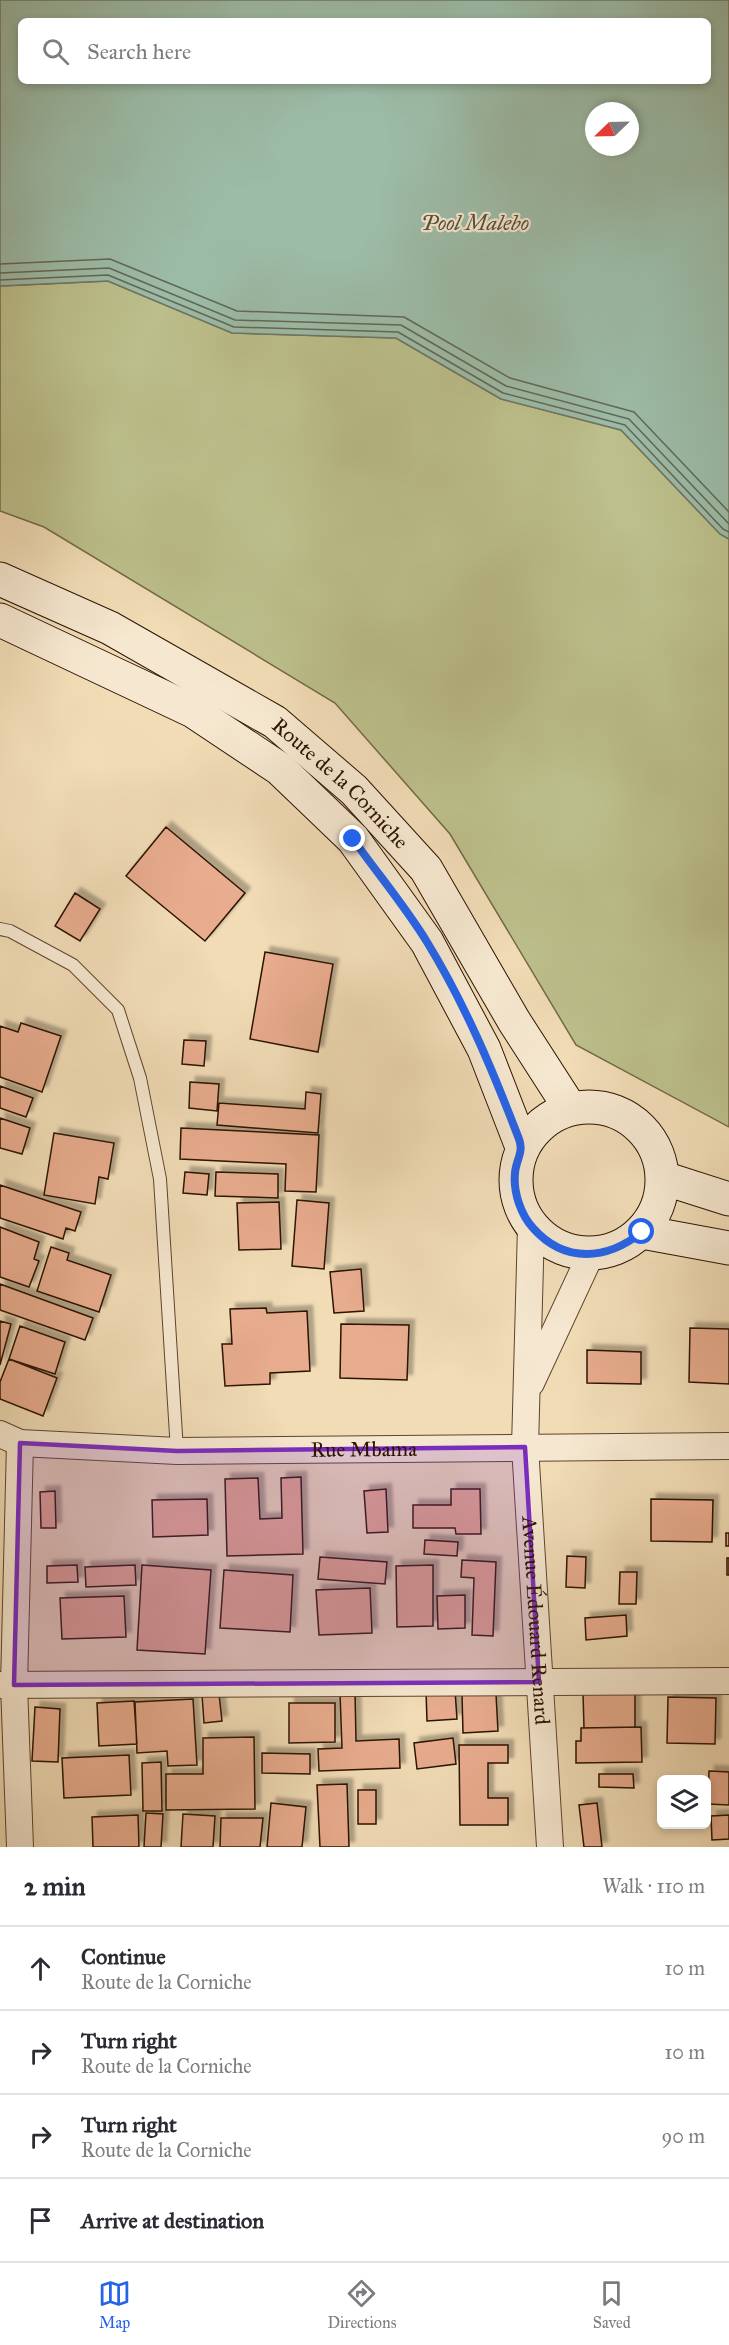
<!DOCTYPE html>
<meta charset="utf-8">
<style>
:root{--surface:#fff;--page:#f7f7f7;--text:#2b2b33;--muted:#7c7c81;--line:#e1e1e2;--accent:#2563eb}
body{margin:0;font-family:"IM FELL Great Primer",serif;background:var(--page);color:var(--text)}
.controls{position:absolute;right:18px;bottom:18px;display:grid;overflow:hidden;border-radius:9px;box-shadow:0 3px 9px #0003}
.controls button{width:54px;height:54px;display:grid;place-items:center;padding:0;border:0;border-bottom:2px solid var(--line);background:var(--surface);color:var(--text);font:30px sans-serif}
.compass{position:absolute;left:585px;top:102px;width:54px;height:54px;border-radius:50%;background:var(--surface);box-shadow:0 3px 9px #0003;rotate:247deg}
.stop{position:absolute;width:18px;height:18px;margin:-14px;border:4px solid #2563eb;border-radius:50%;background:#fff}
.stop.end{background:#2563eb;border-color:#fff;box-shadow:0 2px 6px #0008}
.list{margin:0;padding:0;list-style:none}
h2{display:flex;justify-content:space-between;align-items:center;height:78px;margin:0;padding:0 24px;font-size:26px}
h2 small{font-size:20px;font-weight:400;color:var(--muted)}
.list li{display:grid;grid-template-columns:39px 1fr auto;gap:18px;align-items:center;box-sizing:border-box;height:84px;padding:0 24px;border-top:2px solid var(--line)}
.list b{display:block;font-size:22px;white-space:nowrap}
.list p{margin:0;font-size:20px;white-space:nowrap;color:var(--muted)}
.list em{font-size:20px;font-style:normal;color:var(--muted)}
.icon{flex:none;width:33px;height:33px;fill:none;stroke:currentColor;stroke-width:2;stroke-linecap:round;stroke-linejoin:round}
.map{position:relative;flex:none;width:729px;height:1847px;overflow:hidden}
.search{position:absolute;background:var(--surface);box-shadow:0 3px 9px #0003;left:18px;right:18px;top:18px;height:66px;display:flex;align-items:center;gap:15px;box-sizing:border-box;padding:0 21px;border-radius:9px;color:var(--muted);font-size:22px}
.sheet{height:414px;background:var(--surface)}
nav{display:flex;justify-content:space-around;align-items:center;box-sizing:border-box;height:84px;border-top:2px solid var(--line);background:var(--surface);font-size:16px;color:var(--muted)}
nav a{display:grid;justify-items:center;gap:3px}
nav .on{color:var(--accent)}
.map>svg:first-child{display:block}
.green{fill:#bcc08c;stroke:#746946;stroke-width:1.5}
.water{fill:#9cbca8;stroke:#6f7865;stroke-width:1.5;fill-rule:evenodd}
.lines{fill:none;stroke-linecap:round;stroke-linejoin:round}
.shore{stroke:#646754;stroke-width:1.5}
.building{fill:#e8ac8e;stroke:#2c1200;stroke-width:1.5;filter:url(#shadow)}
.service-casing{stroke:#5d442e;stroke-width:14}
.minor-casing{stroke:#5d442e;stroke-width:28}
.secondary-casing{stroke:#2c1200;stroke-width:35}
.service{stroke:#f6e8d0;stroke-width:12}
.minor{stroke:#f6e8d0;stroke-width:26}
.secondary{stroke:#f6e8d0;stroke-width:33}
.route{stroke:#2563eb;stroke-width:8}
.marked{fill:#7b2cbf;fill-opacity:0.2;stroke:#7b2cbf;stroke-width:4.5;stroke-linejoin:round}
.labels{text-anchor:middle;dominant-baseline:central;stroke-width:4.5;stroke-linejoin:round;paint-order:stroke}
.street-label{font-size:21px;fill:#2c1200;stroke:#f6e8d0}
.water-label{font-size:22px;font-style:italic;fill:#534e3b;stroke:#f6e8d0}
</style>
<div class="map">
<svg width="729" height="1847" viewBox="0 0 729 1847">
<defs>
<filter id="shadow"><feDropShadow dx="5.5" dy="-5.5" stdDeviation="1.5" flood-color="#0004"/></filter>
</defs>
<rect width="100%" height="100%" fill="#f1dcb6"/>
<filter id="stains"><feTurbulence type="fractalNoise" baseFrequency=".00333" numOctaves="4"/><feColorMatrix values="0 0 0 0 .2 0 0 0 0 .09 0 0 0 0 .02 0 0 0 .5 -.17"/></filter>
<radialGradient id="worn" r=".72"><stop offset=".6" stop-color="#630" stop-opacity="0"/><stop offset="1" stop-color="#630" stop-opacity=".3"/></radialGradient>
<path class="green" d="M108 281 232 333 396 338 501 399 621 430 720 534 729 539V1127L576 1045 450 834 335 703 44 527 0 511V286Z"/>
<path class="water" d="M0 0H729V539L720 534 621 430 501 399 396 338 232 333 108 281 0 286ZM21 21H708V81H21ZM594 111H630V147H594Z"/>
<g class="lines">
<path class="shore" d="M0 264 110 259 237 311 404 317 510 378 634 412 729 512
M0 273 109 268 235 320 401 325 506 386 629 419 729 524
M0 280 108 275 234 327 398 332 503 393 625 425 723 529 729 532"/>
</g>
<path class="building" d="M166 827 245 893 205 941 126 876Z
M75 893 100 909 80 941 55 926Z
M265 952 333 964 318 1052 250 1039Z
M21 1023 61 1036 42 1092 0 1077V1026L18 1032Z
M184 1040 206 1041 204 1066 182 1064Z
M190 1082 219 1084 217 1111 189 1108Z
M0 1086 33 1098 26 1117 0 1108Z
M306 1092 321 1094 318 1133 217 1125 219 1103 305 1109Z
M0 1118 30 1128 22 1154 0 1148Z
M181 1128 319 1135 316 1192 285 1191 286 1164 180 1159Z
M54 1133 114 1143 108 1179 99 1177 95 1204 44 1195Z
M185 1172 209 1174 207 1195 183 1193Z
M216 1172 278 1174V1198L215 1196Z
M0 1185 81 1212 75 1231 66 1228 63 1239 0 1218Z
M297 1200 329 1203 324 1269 292 1266Z
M279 1202 281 1249 239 1250 237 1203Z
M0 1227 39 1242 34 1259 39 1261 29 1287 0 1277Z
M51 1247 69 1253 67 1260 111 1275 99 1312 37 1291Z
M361 1269 364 1311 334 1313 330 1272Z
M0 1284 93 1318 85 1340 0 1310Z
M266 1308 267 1313 307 1311 310 1371 270 1373V1384L225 1386 222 1344H232L230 1309Z
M0 1321 11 1324 0 1365Z
M341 1324 409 1325 407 1380 340 1378Z
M20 1326 65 1342 55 1374 9 1359Z
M690 1328 729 1329V1384L689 1382Z
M587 1350 641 1352V1384L587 1383Z
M9 1359 57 1378 43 1416 0 1399V1382Z
M301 1477 303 1554 227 1556 225 1479 258 1478 260 1519 282 1518 281 1478Z
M386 1489 388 1532 367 1533 364 1491Z
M451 1489H480L481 1534H456L455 1528H413V1505H451Z
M55 1491 56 1528H41L40 1492Z
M207 1499 208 1535 153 1537 152 1500Z
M651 1499 713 1500 712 1542 651 1541Z
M726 1533H729V1546H726Z
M425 1540 458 1542 457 1556 424 1554Z
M567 1556 586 1557 585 1588 566 1587Z
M320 1557 387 1562 385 1584 318 1579Z
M727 1558H729V1575H727Z
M462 1560 496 1562 493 1636 472 1635 474 1578 461 1577Z
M77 1565 78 1582 47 1583V1566Z
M135 1565 136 1585 86 1587 85 1567Z
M142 1565 211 1570 205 1654 137 1650Z
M433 1565V1626L397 1627 396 1566Z
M224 1570 293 1575 290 1632 220 1628Z
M620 1572H637L636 1604H619Z
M370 1588 372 1633 319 1635 316 1590Z
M465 1595V1628L438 1629 437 1596Z
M124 1596 126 1637 62 1639 60 1598Z
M626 1615 627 1636 586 1640 585 1618Z
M455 1690 457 1719 427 1721 426 1691Z
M355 1692 356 1741 399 1739 400 1768 319 1771 318 1749 342 1748 340 1693Z
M635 1692V1727L584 1728 583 1693Z
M219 1694 222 1721 204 1723 202 1695Z
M496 1694 498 1731 463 1733 462 1695Z
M668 1697 716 1698 715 1744 667 1743Z
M193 1699 197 1765 168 1766 167 1751 137 1753 135 1702Z
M134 1701 137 1744 99 1746 97 1703Z
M289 1703H335V1742L289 1743Z
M35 1707 60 1709 58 1762 32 1761Z
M641 1727 642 1762 576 1763V1741H581V1728Z
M254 1737 255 1809 166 1810V1774H203V1738Z
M453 1738 456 1764 417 1769 414 1743Z
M459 1745H508V1763H488V1798H508V1825H460Z
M262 1753 310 1754V1774L262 1773Z
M129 1755 131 1795 64 1798 62 1758Z
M161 1762 162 1811H143L142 1763Z
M709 1771 729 1772V1805L708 1804Z
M599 1774H633L634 1788 599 1787Z
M347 1784 349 1847H320L317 1785Z
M358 1790H376V1824H358Z
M271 1803 306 1807 302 1847H267Z
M597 1803 602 1847H584L579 1805Z
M146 1813 163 1814 161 1847H144Z
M183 1814 215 1816 213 1847H181Z
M138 1815 139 1847H93L92 1817Z
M729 1815V1839L712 1840 711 1816Z
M221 1818H263L260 1847H220Z"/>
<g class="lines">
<defs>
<path id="service" d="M0 929 10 931 73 965 118 1010 140 1078 160 1179 177 1451"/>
<g id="minor">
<path id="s1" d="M531 1227 525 1447 550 1847"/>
<path d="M531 1383 591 1254"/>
<path id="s2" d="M0 1434 20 1443 177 1451 729 1446"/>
<path d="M0 1685 729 1681"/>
<path d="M20 1847 14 1685 20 1443"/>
</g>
<g id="secondary">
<path id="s3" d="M0 579 110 628 275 722 354 790 426 869 514 1021 570 1108"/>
<path d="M0 620 193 711 280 769 353 839 427 942 484 1049 522 1147"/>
<circle cx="589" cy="1180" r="73"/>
<path d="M663 1178 729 1199"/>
<path d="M642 1232 729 1248"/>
</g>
</defs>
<use href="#service" class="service-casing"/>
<use href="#minor" class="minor-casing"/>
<use href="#secondary" class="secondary-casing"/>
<use href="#service" class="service"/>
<use href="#minor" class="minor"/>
<use href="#secondary" class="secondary"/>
</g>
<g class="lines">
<path class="route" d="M353 839C377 873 405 906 427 942 465 1004 493 1071 519 1139 524 1152 516 1160 515 1173 513 1192 521 1215 533 1228 565 1264 607 1260 642 1232"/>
</g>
<path class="marked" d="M20 1443 177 1451 525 1447 539 1682 14 1685Z"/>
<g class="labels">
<g class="street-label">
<text stroke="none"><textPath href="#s3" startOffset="400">Route de la Corniche</textPath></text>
<text stroke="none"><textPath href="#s2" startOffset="366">Rue Mbama</textPath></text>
<text stroke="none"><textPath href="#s1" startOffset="394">Avenue Édouard Renard</textPath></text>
</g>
<g class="water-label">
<text x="475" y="222">Pool Malebo</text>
</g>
</g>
<rect width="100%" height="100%" filter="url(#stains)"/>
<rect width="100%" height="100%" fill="url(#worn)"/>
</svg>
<div class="controls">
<button><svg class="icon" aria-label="layers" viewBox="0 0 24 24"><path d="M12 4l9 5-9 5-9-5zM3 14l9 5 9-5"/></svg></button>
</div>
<svg class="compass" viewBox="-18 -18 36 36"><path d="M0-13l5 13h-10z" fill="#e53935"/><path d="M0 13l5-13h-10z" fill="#7c7c81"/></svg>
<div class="stop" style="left:642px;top:1232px"></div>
<div class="stop end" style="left:353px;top:839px"></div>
<div class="search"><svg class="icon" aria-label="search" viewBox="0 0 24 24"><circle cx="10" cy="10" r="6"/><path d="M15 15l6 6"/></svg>Search here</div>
</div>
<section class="sheet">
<h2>2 min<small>Walk · 110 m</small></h2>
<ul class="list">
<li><svg class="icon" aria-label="ahead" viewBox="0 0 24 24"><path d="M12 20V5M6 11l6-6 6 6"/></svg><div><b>Continue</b><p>Route de la Corniche</p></div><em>10 m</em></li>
<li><svg class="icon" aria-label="right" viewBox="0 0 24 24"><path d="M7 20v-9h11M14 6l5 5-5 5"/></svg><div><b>Turn right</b><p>Route de la Corniche</p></div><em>10 m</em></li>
<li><svg class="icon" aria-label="right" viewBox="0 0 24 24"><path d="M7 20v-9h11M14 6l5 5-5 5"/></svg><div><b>Turn right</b><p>Route de la Corniche</p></div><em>90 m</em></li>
<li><svg class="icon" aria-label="arrive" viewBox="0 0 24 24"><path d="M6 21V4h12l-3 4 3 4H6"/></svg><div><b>Arrive at destination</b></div></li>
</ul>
</section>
<nav>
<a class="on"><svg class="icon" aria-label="map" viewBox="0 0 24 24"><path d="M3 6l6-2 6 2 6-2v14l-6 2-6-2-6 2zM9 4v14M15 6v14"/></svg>Map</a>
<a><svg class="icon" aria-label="directions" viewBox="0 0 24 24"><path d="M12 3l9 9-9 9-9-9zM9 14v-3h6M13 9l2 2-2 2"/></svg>Directions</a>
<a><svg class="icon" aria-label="saved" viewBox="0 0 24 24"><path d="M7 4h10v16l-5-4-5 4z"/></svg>Saved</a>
</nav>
